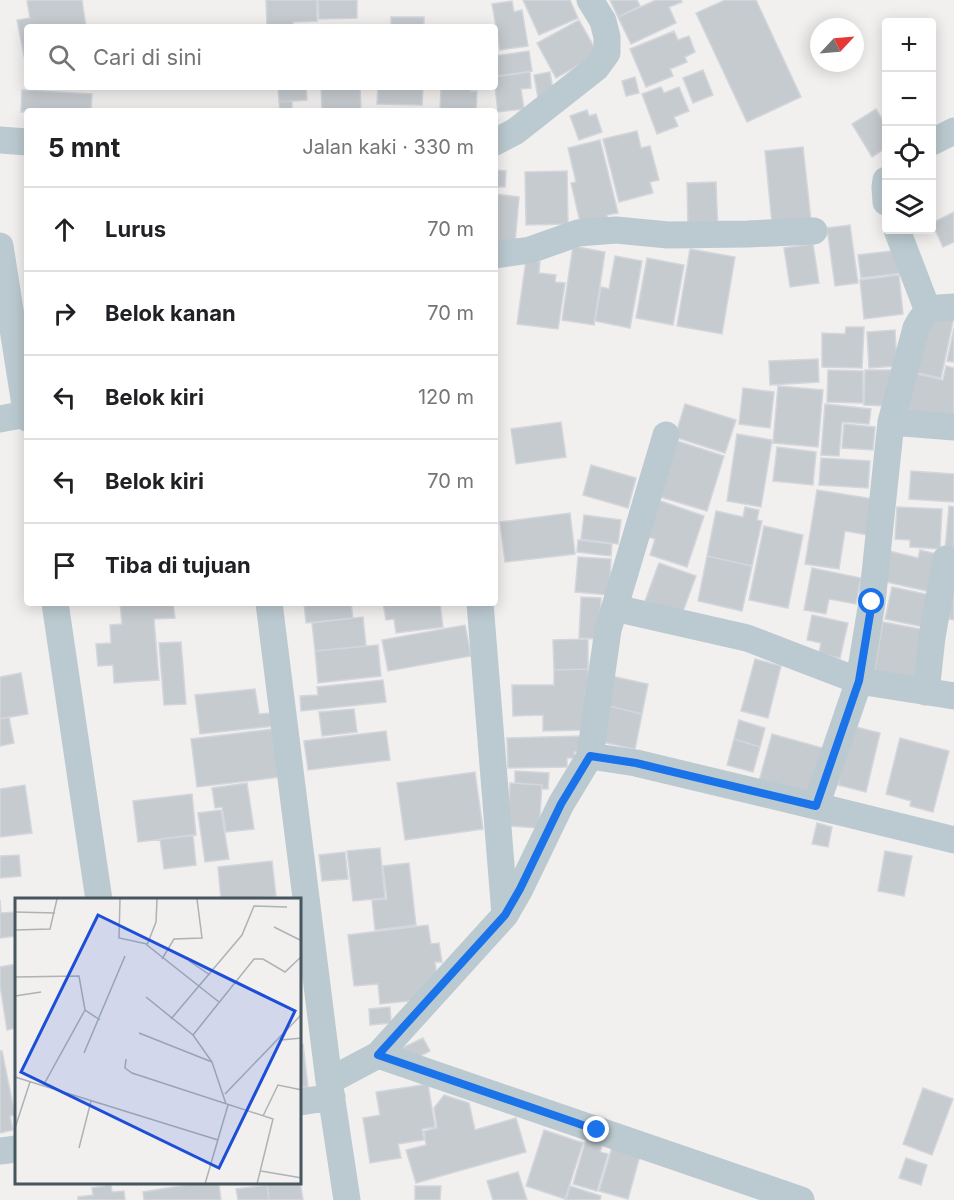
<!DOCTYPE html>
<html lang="id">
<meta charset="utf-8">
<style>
:root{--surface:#fff;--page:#f6f6f6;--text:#202124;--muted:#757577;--line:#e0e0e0}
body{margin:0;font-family:Inter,sans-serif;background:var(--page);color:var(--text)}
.controls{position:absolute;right:18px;top:18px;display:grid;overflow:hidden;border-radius:6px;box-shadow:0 3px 15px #0003}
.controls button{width:54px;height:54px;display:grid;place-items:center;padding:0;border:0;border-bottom:2px solid var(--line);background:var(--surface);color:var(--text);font:30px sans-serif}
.compass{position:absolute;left:810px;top:18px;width:54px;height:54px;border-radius:50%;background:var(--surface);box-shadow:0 3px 15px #0003;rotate:64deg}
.stop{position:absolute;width:18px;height:18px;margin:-14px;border:4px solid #1a73e8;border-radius:50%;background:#fff}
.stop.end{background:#1a73e8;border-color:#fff;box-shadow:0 2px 6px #0008}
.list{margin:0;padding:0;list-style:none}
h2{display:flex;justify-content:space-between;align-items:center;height:78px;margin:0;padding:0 24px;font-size:26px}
h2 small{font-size:20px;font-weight:400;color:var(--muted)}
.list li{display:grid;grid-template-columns:39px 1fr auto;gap:18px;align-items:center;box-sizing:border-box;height:84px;padding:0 24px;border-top:2px solid var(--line)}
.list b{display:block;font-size:22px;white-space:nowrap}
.list em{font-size:20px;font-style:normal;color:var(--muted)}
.icon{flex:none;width:33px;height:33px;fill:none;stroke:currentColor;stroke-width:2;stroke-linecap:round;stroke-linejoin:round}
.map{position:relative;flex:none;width:954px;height:1200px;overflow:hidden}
.search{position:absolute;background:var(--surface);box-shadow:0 3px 15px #0003;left:24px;top:24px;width:474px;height:66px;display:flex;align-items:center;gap:15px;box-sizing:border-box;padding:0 21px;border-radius:6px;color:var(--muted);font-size:22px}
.panel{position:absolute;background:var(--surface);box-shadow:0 3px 15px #0003;left:24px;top:108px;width:474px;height:498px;border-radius:6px}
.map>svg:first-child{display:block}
.building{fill:#c6cbd0;stroke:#d3d6dc;stroke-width:1.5}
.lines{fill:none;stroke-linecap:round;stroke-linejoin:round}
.minor{stroke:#bbcad0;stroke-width:27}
.route{stroke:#1a73e8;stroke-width:8}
.inset-road{fill:none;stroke:#adb2b5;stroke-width:1.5}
.view{fill:#1d4ed8;fill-opacity:0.15;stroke:#1d4ed8;stroke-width:3}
.inset-edge{fill:none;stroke:#45565f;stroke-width:3}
</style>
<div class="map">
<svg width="954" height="1200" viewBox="0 0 954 1200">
<rect width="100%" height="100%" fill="#f2efef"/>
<path class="building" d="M33 0H82L86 27H27V55L24 56 17 20 30 18 27 1Z
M266 0H317V21L293 22V27H267Z
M318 0H357V18L319 19Z
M523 0H570L578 18 539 35Z
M610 0H637L640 6 618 17Z
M656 0H681L682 2 669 7 676 23 631 44 618 17Z
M725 0H756L801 97 747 122 696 13Z
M512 1 514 12 522 10 528 46 500 50 492 4Z
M391 17H424V27H391Z
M579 20 598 54 556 78 537 43Z
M674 31 678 40 689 36 695 52 685 57 687 62 670 69 673 76 646 87 630 49Z
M529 51 532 71 497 76 495 56Z
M703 70 713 95 693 103 683 78Z
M530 72 531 88 521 89 524 109 498 112 495 87V77Z
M550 72 554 96 538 98 534 75Z
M635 77 639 93 626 96 622 81Z
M278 87H306L307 100 279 102Z
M321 87H360L361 110 322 111Z
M378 87H423L422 105 377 104Z
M441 87H470V91H477L476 111H440Z
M661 87 664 93 679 87 689 111 674 117 678 126 657 134 642 94Z
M22 90 92 94 91 110 109 111H27L26 132 27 112H21Z
M292 101V111H280L279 102Z
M876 109 886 126V148L872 157 852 124Z
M587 110 589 116 596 114 602 132 579 140 570 116Z
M637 131 641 148 650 146 659 180 650 182 653 193 619 202 603 139Z
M600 140 618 213 607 215 608 221 580 222 571 183 576 182 568 148Z
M803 147 811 220 772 224 765 151Z
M495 170 506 171 505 187H495Z
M567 171 568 224 526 225 525 172Z
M716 182 718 233 688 228 687 183Z
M495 194 519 197 515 244 495 243Z
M954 212V242L943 247 932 223Z
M850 225 858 283 835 286 827 228Z
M813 244 819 283 790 287 784 248Z
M573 246 605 252 594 325 562 320Z
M690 249 735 257 722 334 677 326Z
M899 250 902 273 861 278 858 255Z
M615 256 642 261 630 328 595 321 601 287 609 289Z
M647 258 684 265 673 325 636 318Z
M526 260 540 262 539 273 556 275 555 282 565 283 558 329 517 324Z
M899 275 903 314 864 319 860 280Z
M924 317H954L941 378 913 372Z
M846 327H864L862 368 822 367V333L845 334Z
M954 328V362L947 361Z
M895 330 897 366 869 368 867 332Z
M818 359 819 382 770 385 769 361Z
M946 366 954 368V421L905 410 913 373 943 380Z
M828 370 863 371V403L827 402Z
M865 370H891V406L864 405Z
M778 386 823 390 818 447 773 443Z
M743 388 774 392 770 428 739 424Z
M685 404 736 420 725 453 675 437Z
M825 404 871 409 869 424 842 422 839 456 821 455Z
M561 422 566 457 516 464 511 429Z
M844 424 875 427 873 450 842 448Z
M737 434 772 440 761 507 727 501Z
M674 440 724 456 707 511 657 496Z
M777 447 816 452 813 485 773 481Z
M821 458 870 461 868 488 819 485Z
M591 465 636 478 628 508 583 495Z
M911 471 954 474V502L909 499Z
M817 490 874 499 868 535 845 531 839 569 805 564Z
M655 499 704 516 687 567 650 555 655 539 648 537Z
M949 506 954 507V550H945Z
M745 507 759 510 757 520 762 521 752 566 707 556 716 511 743 517Z
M897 507 942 509 940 549 910 547V540L895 539Z
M570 513 575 554 505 562 500 522Z
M584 515 621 520 618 544 581 539Z
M764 526 803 535 788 608 749 600Z
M578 540 612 544 611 556 577 552Z
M920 550 944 556 936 593 882 581 889 551 918 558Z
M707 556 752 566 742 611 698 601Z
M578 557 611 559 609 595 575 592Z
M659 563 696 576 682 614 645 601Z
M812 568 861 578 856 604 829 599 826 614 804 610Z
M954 581V620L949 619 950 614 938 611Z
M892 587 935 596 929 628 885 619Z
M581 597 601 598 599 639 579 638Z
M120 603H173L175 618 154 619 159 680 114 683 113 665 98 666 96 644 111 643 110 625 122 624Z
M304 603H351L353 618 306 623Z
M383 603H440L443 627 396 633 394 619 386 620Z
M812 615 848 623 840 658 819 653 821 643 807 640Z
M363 617 366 646 315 651 312 623Z
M883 622 931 631 921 687 873 678Z
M465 625 471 656 388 671 382 640Z
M588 639V669L554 670 553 640Z
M181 642 186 704 164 705 159 643Z
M378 645 381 676 318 683 315 651Z
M755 659 781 666 768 718 741 711Z
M588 669 590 730 543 731V715L513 716 512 685H554V670Z
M21 673 28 714 0 719V677Z
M611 676 648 684 642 714 605 705Z
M383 680 386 702 301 711 300 696 318 695 317 687Z
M255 689 259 714 272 713 274 726 200 734 195 695Z
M605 705 642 714 635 749 597 741Z
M354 709 357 732 322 736 319 712Z
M9 717 14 743 0 746V719Z
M739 720 765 728 760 747 734 739Z
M852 726 880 733 866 792 838 785Z
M273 729 280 777 197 787 191 739Z
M386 731 390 760 308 770 304 741Z
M772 734 826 749 813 797 759 781Z
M581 736 582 751 574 752 575 758H567V767L508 768 507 738Z
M900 738 949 751 933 812 910 806 911 801 886 794Z
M734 739 760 747 753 772 727 765Z
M515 771 549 773 548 789H542V785L515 783Z
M475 772 483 829 405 840 397 783Z
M247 783 254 829 226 832 222 807 215 808 212 788Z
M510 783 542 785 539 828 508 826Z
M25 785 32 833 0 837V789Z
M192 794 196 835 138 842 133 801Z
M221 810 229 859 205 862 198 813Z
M817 823 832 827 828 847 812 844Z
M193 835 196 865 164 869 160 839Z
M380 848 385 898 353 901 347 851Z
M885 851 912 856 904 896 878 891Z
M345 852 348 879 322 881 319 855Z
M19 855 21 876 0 878V856Z
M272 861 276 896 237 900H221L218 867Z
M409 863 416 925 375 930 372 900 387 899 383 866Z
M0 900 1 913 16 912V936L0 938Z
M428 925 431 944 439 943 442 962H435L438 985 428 999 380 1004 378 984 354 986 348 935Z
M16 964V1028L7 1030 0 985V967Z
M390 1007 391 1023 370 1025 369 1009Z
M423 1038 430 1051 407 1063 400 1049Z
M300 1044H303L308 1087 300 1088Z
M0 1051H2L15 1115 10 1116 13 1130 0 1133Z
M428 1084 435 1127 422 1129 424 1140 398 1144 401 1158 370 1163 363 1118 380 1115 376 1092Z
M923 1088 953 1099 932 1155 903 1144Z
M444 1095 469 1103 475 1130 516 1118 526 1152 416 1183 406 1150 426 1145 424 1131 437 1128 434 1108Z
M544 1130 583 1143 565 1199 526 1186Z
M587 1136 604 1141 600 1152 608 1154 597 1191 573 1184Z
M613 1144 641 1152 628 1199 599 1191Z
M906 1158 927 1165 921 1185 899 1178Z
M518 1172 527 1200H493L487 1181Z
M300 1180 303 1200H269L267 1184H300Z
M193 1184H219L221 1200H144L143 1192Z
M111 1185 112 1192 124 1191 125 1200H78V1197L93 1195 92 1188Z
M267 1185 269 1200H238L236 1189Z
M415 1186H441L440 1200H415Z
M570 1186 601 1196 600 1200H566Z"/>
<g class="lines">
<path class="minor" d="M0 140 27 142
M495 142 516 131 596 68 607 53V37L603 21 590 0
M932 142 954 131
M886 180 885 187 886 202
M897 230 928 311
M0 246 27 418
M495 255 530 250 578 233 616 230 668 235 748 234 814 231
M0 419 26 414
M891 422 954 427
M55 603 99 900
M269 603 329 1081 347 1200
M480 603 505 915
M615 608 747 638 859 681 954 696
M926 692 932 637 946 559
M590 756 608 630 666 435
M816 806 859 681 872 602 891 422 916 328C927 307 931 308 954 307
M378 1055 801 1200
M329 1081 378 1055 505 915 520 889 561 804 590 756 636 763 816 806 954 840
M300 1102 332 1097
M0 1151 16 1149"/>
</g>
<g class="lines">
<path class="route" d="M597 1130 378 1055 505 915 520 889 561 804 590 756 636 763 816 806 859 681 872 602"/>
</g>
<g transform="translate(15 898)">
<rect width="286" height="286" fill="#f2efef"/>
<path class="inset-road" d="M105 1 104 40 132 46M142 1 141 24 132 47 204 104M0 14 40 15M259 29 287 43M0 32 35 31 42 1M147 61 159 41 187 40 182 1M174 63 195 77M0 79 64 78 70 112 85 122M0 98 26 94M131 99 178 137M156 121 227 37 239 8 272 9M124 135 197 164M266 142 287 140M69 155 110 58M111 161 110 170 117 175 258 221 242 286M0 179 203 242M28 188 70 112M210 196 287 116M211 206 197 164 178 137 239 61H248L270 74 287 58M248 218 263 187 287 192M0 230 15 184M64 250 76 203M246 273 287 280M190 286 213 207"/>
<path class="view" d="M83 17 280 113 204 270 6 174Z"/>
<rect width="286" height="286" class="inset-edge"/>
</g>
</svg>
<div class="controls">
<button>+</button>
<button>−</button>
<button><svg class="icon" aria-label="locate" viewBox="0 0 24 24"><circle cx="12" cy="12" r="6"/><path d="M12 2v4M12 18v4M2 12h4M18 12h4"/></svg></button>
<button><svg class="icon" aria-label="layers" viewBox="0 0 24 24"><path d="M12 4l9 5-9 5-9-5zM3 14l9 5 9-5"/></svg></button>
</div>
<svg class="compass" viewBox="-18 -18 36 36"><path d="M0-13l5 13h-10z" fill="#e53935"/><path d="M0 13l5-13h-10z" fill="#757577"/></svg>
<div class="stop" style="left:872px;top:602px"></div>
<div class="stop end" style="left:597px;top:1130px"></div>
<div class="search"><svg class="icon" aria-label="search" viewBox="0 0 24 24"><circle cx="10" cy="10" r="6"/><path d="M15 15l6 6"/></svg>Cari di sini</div>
<section class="panel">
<h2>5 mnt<small>Jalan kaki · 330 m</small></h2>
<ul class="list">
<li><svg class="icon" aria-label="ahead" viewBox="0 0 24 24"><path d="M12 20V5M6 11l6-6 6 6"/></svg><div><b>Lurus</b></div><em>70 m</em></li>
<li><svg class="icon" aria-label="right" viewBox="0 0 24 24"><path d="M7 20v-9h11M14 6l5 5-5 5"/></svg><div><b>Belok kanan</b></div><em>70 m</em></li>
<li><svg class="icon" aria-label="left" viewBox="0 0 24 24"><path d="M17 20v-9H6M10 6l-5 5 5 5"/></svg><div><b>Belok kiri</b></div><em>120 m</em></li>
<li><svg class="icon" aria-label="left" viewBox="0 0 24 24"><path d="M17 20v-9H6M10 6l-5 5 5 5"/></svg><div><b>Belok kiri</b></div><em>70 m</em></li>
<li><svg class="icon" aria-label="arrive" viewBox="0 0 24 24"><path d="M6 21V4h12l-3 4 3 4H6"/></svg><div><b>Tiba di tujuan</b></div></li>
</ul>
</section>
</div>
